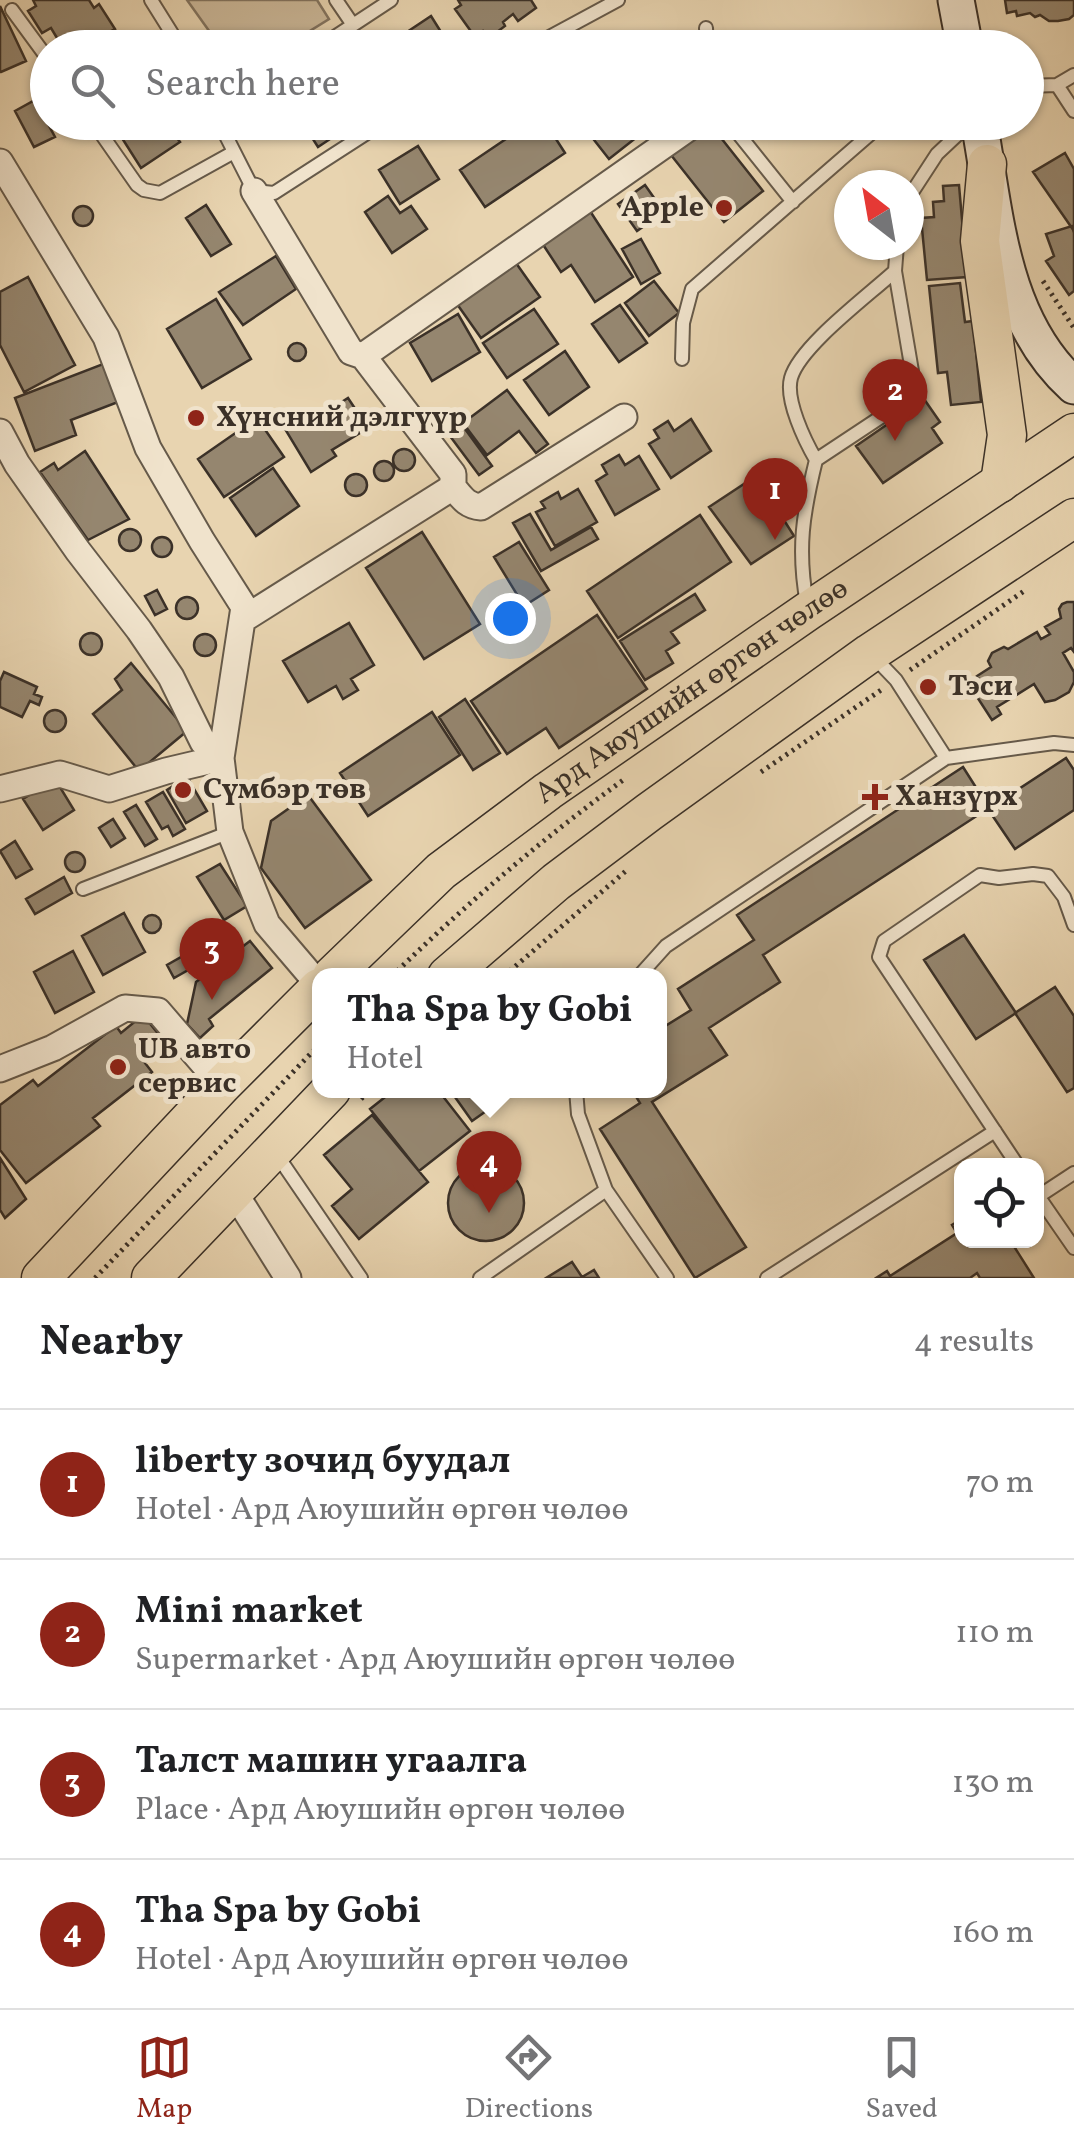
<!DOCTYPE html>
<meta charset="utf-8">
<style>
:root{--surface:#fff;--page:#f2f2f2;--text:#202124;--muted:#757577;--line:#e0e0e0;--accent:#8f2418}
body{margin:0;font-family:Vollkorn,serif;background:var(--page);color:var(--text)}
.controls{position:absolute;right:30px;bottom:30px;display:grid;overflow:hidden;border-radius:20px;box-shadow:0 2px 8px #0004}
.controls button{width:90px;height:90px;display:grid;place-items:center;padding:0;border:0;border-bottom:2px solid var(--line);background:var(--surface);color:var(--text);font:50px sans-serif}
.compass{position:absolute;left:834px;top:170px;width:90px;height:90px;border-radius:50%;background:var(--surface);box-shadow:0 2px 8px #0004;rotate:329deg}
.you{position:absolute;left:510px;top:618px;width:35px;height:35px;margin:-25px;border:8px solid #fff;border-radius:50%;background:#1a73e8;box-shadow:0 0 0 15px #1a73e833}
.badge{display:grid;place-items:center;width:65px;height:65px;border-radius:50%;background:var(--accent);color:#fff;font-size:32px;font-weight:700}
.pin{position:absolute;translate:-50% -82px;filter:drop-shadow(0 2px 5px #0008)}
.pin::after{content:'';position:absolute;top:52px;width:35px;height:30px;background:inherit;clip-path:polygon(0 0,100% 0,50% 100%)}
.popup{position:absolute;left:312px;top:968px;width:355px;height:130px;box-sizing:border-box;display:grid;place-content:center;border-radius:20px;background:var(--surface);filter:drop-shadow(0 2px 8px #0005);font-size:32px;white-space:nowrap;color:var(--muted)}
.popup b{font-size:38px;color:var(--text)}
.popup::after{content:'';position:absolute;left:50%;top:100%;margin-left:-20px;border:20px solid transparent;border-top-color:var(--surface)}
.list{margin:0;padding:0;list-style:none}
h2{display:flex;justify-content:space-between;align-items:center;height:130px;margin:0;padding:0 40px;font-size:42px}
h2 small{font-size:32px;font-weight:400;color:var(--muted)}
.list li{display:grid;grid-template-columns:65px 1fr auto;gap:30px;align-items:center;box-sizing:border-box;height:150px;padding:0 40px;border-top:2px solid var(--line)}
.list b{display:block;font-size:38px;white-space:nowrap}
.list p{margin:0;font-size:32px;white-space:nowrap;color:var(--muted)}
.list em{font-size:32px;font-style:normal;color:var(--muted)}
.icon{flex:none;width:55px;height:55px;fill:none;stroke:currentColor;stroke-width:2;stroke-linecap:round;stroke-linejoin:round}
.map{position:relative;flex:none;width:1074px;height:1278px;overflow:hidden}
.search{position:absolute;background:var(--surface);box-shadow:0 2px 8px #0004;left:30px;right:30px;top:30px;height:110px;display:flex;align-items:center;gap:25px;box-sizing:border-box;padding:0 35px;border-radius:55px;color:var(--muted);font-size:38px}
.sheet{height:730px;background:var(--surface)}
nav{display:flex;justify-content:space-around;align-items:center;box-sizing:border-box;height:140px;border-top:2px solid var(--line);background:var(--surface);font-size:28px;color:var(--muted)}
nav a{display:grid;justify-items:center;gap:5px}
nav .on{color:var(--accent)}
.map>svg:first-child{display:block}
.green{fill:#cbb899;stroke:#837460;stroke-width:2.5}
.building{fill:#95866f;stroke:#3b3128;stroke-width:2.5}
.lines{fill:none;stroke-linecap:round;stroke-linejoin:round}
.lane-casing{stroke:#665a4a;stroke-width:16}
.street-casing{stroke:#665a4a;stroke-width:29}
.secondary-casing{stroke:#3b3128;stroke-width:39}
.primary-casing{stroke:#3b3128;stroke-width:41}
.path{stroke:#3b3128;stroke-width:5;stroke-dasharray:2.5 5;stroke-linecap:butt}
.lane{stroke:#f0e3cc;stroke-width:12}
.street{stroke:#f0e3cc;stroke-width:25}
.secondary{stroke:#f0e3cc;stroke-width:35}
.primary{stroke:#e8d4b0;stroke-width:38}
.poi-dot{fill:#8f2418;stroke:#f0e3cc;stroke-width:4}
.labels{text-anchor:middle;dominant-baseline:central;stroke-width:10;stroke-linejoin:round;paint-order:stroke}
.poi-label{font-size:30px;font-weight:bold;fill:#3b3128;stroke:#f0e3cc;text-anchor:start}
.street-label{font-size:30px;fill:#3b3128;stroke:#f0e3cc}
</style>
<div class="map">
<svg width="1074" height="1278" viewBox="0 0 1074 1278">
<rect width="100%" height="100%" fill="#e8d4b0"/>
<filter id="stains"><feTurbulence type="fractalNoise" baseFrequency=".002" numOctaves="4"/><feColorMatrix values="0 0 0 0 .2 0 0 0 0 .09 0 0 0 0 .02 0 0 0 .5 -.17"/></filter>
<radialGradient id="worn" r=".72"><stop offset=".6" stop-color="#630" stop-opacity="0"/><stop offset="1" stop-color="#630" stop-opacity=".3"/></radialGradient>
<path class="green" d="M187 0H317L329 19 284 47H202L212 35Z"/>
<path class="building" d="M33 0H89L94 8 99 4 115 29 109 32 119 48H63L51 28 42 33 28 11 36 6Z
M458 0H531L536 8 518 21 513 14 503 22 505 26 489 38 483 31 475 37 455 9 461 5Z
M1005 0H1074V15L1069 19 1058 21H1049L1040 15 1035 17 1030 13 1017 16 1016 11 1007 13Z
M0 6 26 61 1 72 0 71Z
M431 16 451 48H383Z
M35 100 55 137 34 147 15 111Z
M102 122H176L181 130 174 134 180 142 141 168 115 127 108 131Z
M302 122H362L363 125 342 139 339 133 318 147Z
M531 122H545L565 153 485 207 460 170Z
M580 122H656L609 159Z
M710 124 763 191 724 222 671 155Z
M418 146 439 179 400 204 379 170Z
M1065 153 1074 169V231L1033 172Z
M645 185 664 212 637 231 618 204Z
M959 185 967 277 927 280 921 218 934 217 933 202 944 201 943 186Z
M388 196 400 213 411 206 427 229 392 253 365 212Z
M206 205 231 244 211 256 186 218Z
M73 216a10 10 0 1 1 20 0a10 10 0 1 1-20 0Z
M590 211 633 277 595 302 571 265 561 272 542 243Z
M1072 226 1074 233V291L1069 295 1046 261 1054 256 1046 234Z
M641 239 660 273 641 284 622 249Z
M276 256 296 289 243 325 219 292Z
M516 263 540 297 481 338 457 304Z
M28 277 75 365 24 392 0 345V292Z
M654 281 679 313 649 336 625 303Z
M960 283 965 322 973 321 981 402 951 405 947 372 938 373 929 286Z
M216 299 251 359 202 388 167 329Z
M620 305 647 343 619 362 592 324Z
M534 309 558 344 507 378 483 343Z
M458 314 480 352 432 381 410 343Z
M288 352a9 9 0 1 1 18 0a9 9 0 1 1-18 0Z
M565 351 589 387 549 415 524 380Z
M103 364 118 402 71 420 76 435 35 451 15 398Z
M507 390 548 444 536 453 519 431 487 455 463 423Z
M348 398 368 428 332 450 336 456 311 472 285 429 311 413 315 419Z
M924 399 940 422 932 428 942 443 883 483 856 446Z
M463 414 466 418 460 422 492 466 479 475 444 428Z
M257 418 284 457 224 497 198 459Z
M691 419 711 451 671 478 649 444 659 438 654 430 668 421 674 431Z
M393 460a11 11 0 1 1 22 0a11 11 0 1 1-22 0Z
M85 451 129 519 88 540 40 472 54 463 58 470Z
M619 455 625 465 639 456 659 489 615 515 596 481 607 474 602 465Z
M374 471a10 10 0 1 1 20 0a10 10 0 1 1-20 0Z
M273 468 299 506 256 536 230 498Z
M345 485a11 11 0 1 1 22 0a11 11 0 1 1-22 0Z
M756 476 794 536 751 564 709 507Z
M578 489 597 522 555 546 536 512 545 508 541 502 558 492 561 499Z
M530 514 551 550 591 527 598 539 541 571 513 523Z
M700 515 731 562 618 638 587 591Z
M119 540a11 11 0 1 1 22 0a11 11 0 1 1-22 0Z
M422 532 480 624 424 659 366 568Z
M152 547a10 10 0 1 1 20 0a10 10 0 1 1-20 0Z
M519 542 549 590 524 606 494 557Z
M157 590 167 609 155 615 145 596Z
M695 594 705 610 671 632 679 643 666 651 673 663 645 680 620 641Z
M176 608a11 11 0 1 1 22 0a11 11 0 1 1-22 0Z
M1067 602H1074V652L1071 648 1063 653 1074 672V682L1069 692 1055 700 1045 702 1034 684 997 707 1001 714 992 720 970 686 979 679 977 676 991 667 988 661 992 653 1004 647 1008 649 1037 632 1041 639 1050 634 1045 627 1061 618 1059 609 1062 604Z
M597 615 647 689 559 748 546 728 507 754 471 701Z
M349 623 374 665 351 679 358 690 343 699 336 686 308 702 283 661Z
M80 644a11 11 0 1 1 22 0a11 11 0 1 1-22 0Z
M194 645a11 11 0 1 1 22 0a11 11 0 1 1-22 0Z
M131 663 187 731 139 771 93 714 122 690 115 679Z
M4 672 37 687 34 694 42 697 39 705 30 701 22 717 0 707V681Z
M465 699 500 753 473 770 439 717Z
M44 721a11 11 0 1 1 22 0a11 11 0 1 1-22 0Z
M432 712 460 755 368 816 340 773Z
M1066 758 1074 770V810L1015 849 988 809Z
M963 767 989 808 763 955 780 982 709 1028 727 1055 652 1102 746 1247 695 1278 600 1129 640 1103 632 1090H659V1030L691 1010 678 989 754 940 737 915Z
M187 777 207 811 186 823 167 790Z
M55 779 74 810 43 830 23 799Z
M163 792 185 829 173 836 168 826 162 829 146 802Z
M308 795 371 880 305 928 261 868 271 821Z
M136 805 157 839 145 846 124 812Z
M113 819 125 838 111 847 99 828Z
M15 841 32 869 16 878 0 851Z
M65 862a10 10 0 1 1 20 0a10 10 0 1 1-20 0Z
M220 864 247 906 224 920 197 877Z
M64 877 72 893 35 914 26 899Z
M124 913 145 952 103 975 82 936Z
M143 924a9 9 0 1 1 18 0a9 9 0 1 1-18 0Z
M964 935 1016 1013 976 1039 924 960Z
M250 941 272 968 209 1019 213 1026 200 1038 187 1024 196 982Z
M197 948 204 961 174 978 167 965Z
M73 951 94 992 55 1013 34 972Z
M1055 987 1074 1016V1088L1067 1092 1015 1013Z
M143 1015 168 1046 145 1063 152 1072 93 1118 100 1126 26 1183 0 1150V1105L33 1080 38 1086 116 1026 121 1033Z
M394 1090H438L470 1131 419 1171 370 1109Z
M450 1090H516L472 1121Z
M372 1115 428 1182 359 1239 332 1206 352 1189 324 1155Z
M0 1158 26 1199 5 1218 0 1210Z
M448 1203a38 38 0 1 1 76 0a38 38 0 1 1-76 0Z
M962 1219V1240H1010L1034 1278H980L977 1273 970 1278H876L887 1271 890 1276 957 1233 952 1225Z
M572 1262 582 1277 594 1270 599 1278H546Z"/>
<g class="lines">
<defs>
<path id="lane" d="M151 0 181 48
M336 0 353 25
M12 10 48 59
M706 28 707 48
M318 48 391 0
M529 48 618 0
M1057 85 1074 75
M1026 86 1057 85 1074 111
M93 122 137 185 144 190 160 193 234 152
M222 122 223 130 254 191 274 193 384 122
M729 122 793 202
M909 197 937 154 971 122
M682 359 683 323 692 289 876 129 888 122
M816 460C805 441 785 400 791 378 800 346 869 295 895 271
M807 604C797 549 803 513 816 460L890 411 905 397 913 377 895 271 897 245
M872 655 896 680 946 758
M83 889 230 832
M639 976 666 946 946 758 1054 743 1074 745
M576 1090 578 1114 606 1190 667 1278
M277 1155 361 1278
M1018 1166 879 957 884 941 980 875 999 878 1033 874 1048 876 1064 897 1074 925
M1036 1193 1074 1248
M1039 1196 1074 1173
M480 1278 606 1190
M767 1278 995 1131"/>
<path id="street" d="M0 162 106 337 148 448 202 541 244 607 221 758 230 832 267 924 319 985
M363 356 697 122
M0 432 17 464 78 551 139 630 171 677 203 742 221 758 166 771 109 789 60 774 0 789
M453 487C462 498 467 506 481 507L624 417
M242 620 453 487V474L363 356 351 352 254 191
M0 1069 53 1048 125 1008 158 1011 222 1085
M234 1192 288 1278"/>
<path id="secondary" d="M956 0 965 48
M979 122C996 214 1000 319 1074 386"/>
<g id="primary">
<path d="M987 164 980 241 1007 435 1000 483"/>
<path id="s1" d="M332 976 441 871 548 791 808 611 1074 433"/>
<path d="M447 976 556 882 649 812 870 653 1074 518"/>
<path d="M41 1278 222 1085 319 988"/>
<path d="M151 1278 331 1090"/>
</g>
</defs>
<use href="#lane" class="lane-casing"/>
<use href="#street" class="street-casing"/>
<use href="#secondary" class="secondary-casing"/>
<use href="#primary" class="primary-casing"/>
<path class="path" d="M1043 281 1074 328
M910 670 1024 591
M761 772 884 688
M392 976C465 905 543 838 626 778
M504 976 627 870
M361 1099 370 1090
M95 1278 319 1045"/>
<use href="#lane" class="lane"/>
<use href="#street" class="street"/>
<use href="#secondary" class="secondary"/>
<use href="#primary" class="primary"/>
</g>
<g class="poi-dot">
<circle cx="724" cy="208" r="10"/>
<circle cx="196" cy="418" r="10"/>
<circle cx="928" cy="687" r="10"/>
<circle cx="183" cy="790" r="10"/>
<path d="M870 782h10v10h10v10h-10v10h-10v-10h-10v-10h10z"/>
<circle cx="118" cy="1067" r="10"/>
</g>
<g class="labels">
<g class="poi-label">
<text x="704" y="208" text-anchor="end">Apple</text>
<text x="216" y="418">Хүнсний дэлгүүр</text>
<text x="948" y="687">Тэси</text>
<text x="203" y="790">Сүмбэр төв</text>
<text x="895" y="797">Ханзүрх</text>
<text x="138" y="1050">UB авто<tspan x="138" dy="34">сервис</tspan></text>
</g>
<g class="street-label">
<text stroke="none"><textPath href="#s1" startOffset="460">Ард Аюушийн өргөн чөлөө</textPath></text>
</g>
</g>
<rect width="100%" height="100%" filter="url(#stains)"/>
<rect width="100%" height="100%" fill="url(#worn)"/>
</svg>
<div class="controls">
<button><svg class="icon" aria-label="locate" viewBox="0 0 24 24"><circle cx="12" cy="12" r="6"/><path d="M12 2v4M12 18v4M2 12h4M18 12h4"/></svg></button>
</div>
<svg class="compass" viewBox="-18 -18 36 36"><path d="M0-13l5 13h-10z" fill="#e53935"/><path d="M0 13l5-13h-10z" fill="#757577"/></svg>
<div class="you"></div>
<div class="pin badge" style="left:775px;top:540px">1</div>
<div class="pin badge" style="left:895px;top:441px">2</div>
<div class="pin badge" style="left:212px;top:1000px">3</div>
<div class="pin badge" style="left:489px;top:1213px">4</div>
<div class="popup"><b>Tha Spa by Gobi</b>Hotel</div>
<div class="search"><svg class="icon" aria-label="search" viewBox="0 0 24 24"><circle cx="10" cy="10" r="6"/><path d="M15 15l6 6"/></svg>Search here</div>
</div>
<section class="sheet">
<h2>Nearby<small>4 results</small></h2>
<ul class="list">
<li><span class="badge">1</span><div><b>liberty зочид буудал</b><p>Hotel · Ард Аюушийн өргөн чөлөө</p></div><em>70 m</em></li>
<li><span class="badge">2</span><div><b>Mini market</b><p>Supermarket · Ард Аюушийн өргөн чөлөө</p></div><em>110 m</em></li>
<li><span class="badge">3</span><div><b>Талст машин угаалга</b><p>Place · Ард Аюушийн өргөн чөлөө</p></div><em>130 m</em></li>
<li><span class="badge">4</span><div><b>Tha Spa by Gobi</b><p>Hotel · Ард Аюушийн өргөн чөлөө</p></div><em>160 m</em></li>
</ul>
</section>
<nav>
<a class="on"><svg class="icon" aria-label="map" viewBox="0 0 24 24"><path d="M3 6l6-2 6 2 6-2v14l-6 2-6-2-6 2zM9 4v14M15 6v14"/></svg>Map</a>
<a><svg class="icon" aria-label="directions" viewBox="0 0 24 24"><path d="M12 3l9 9-9 9-9-9zM9 14v-3h6M13 9l2 2-2 2"/></svg>Directions</a>
<a><svg class="icon" aria-label="saved" viewBox="0 0 24 24"><path d="M7 4h10v16l-5-4-5 4z"/></svg>Saved</a>
</nav>
